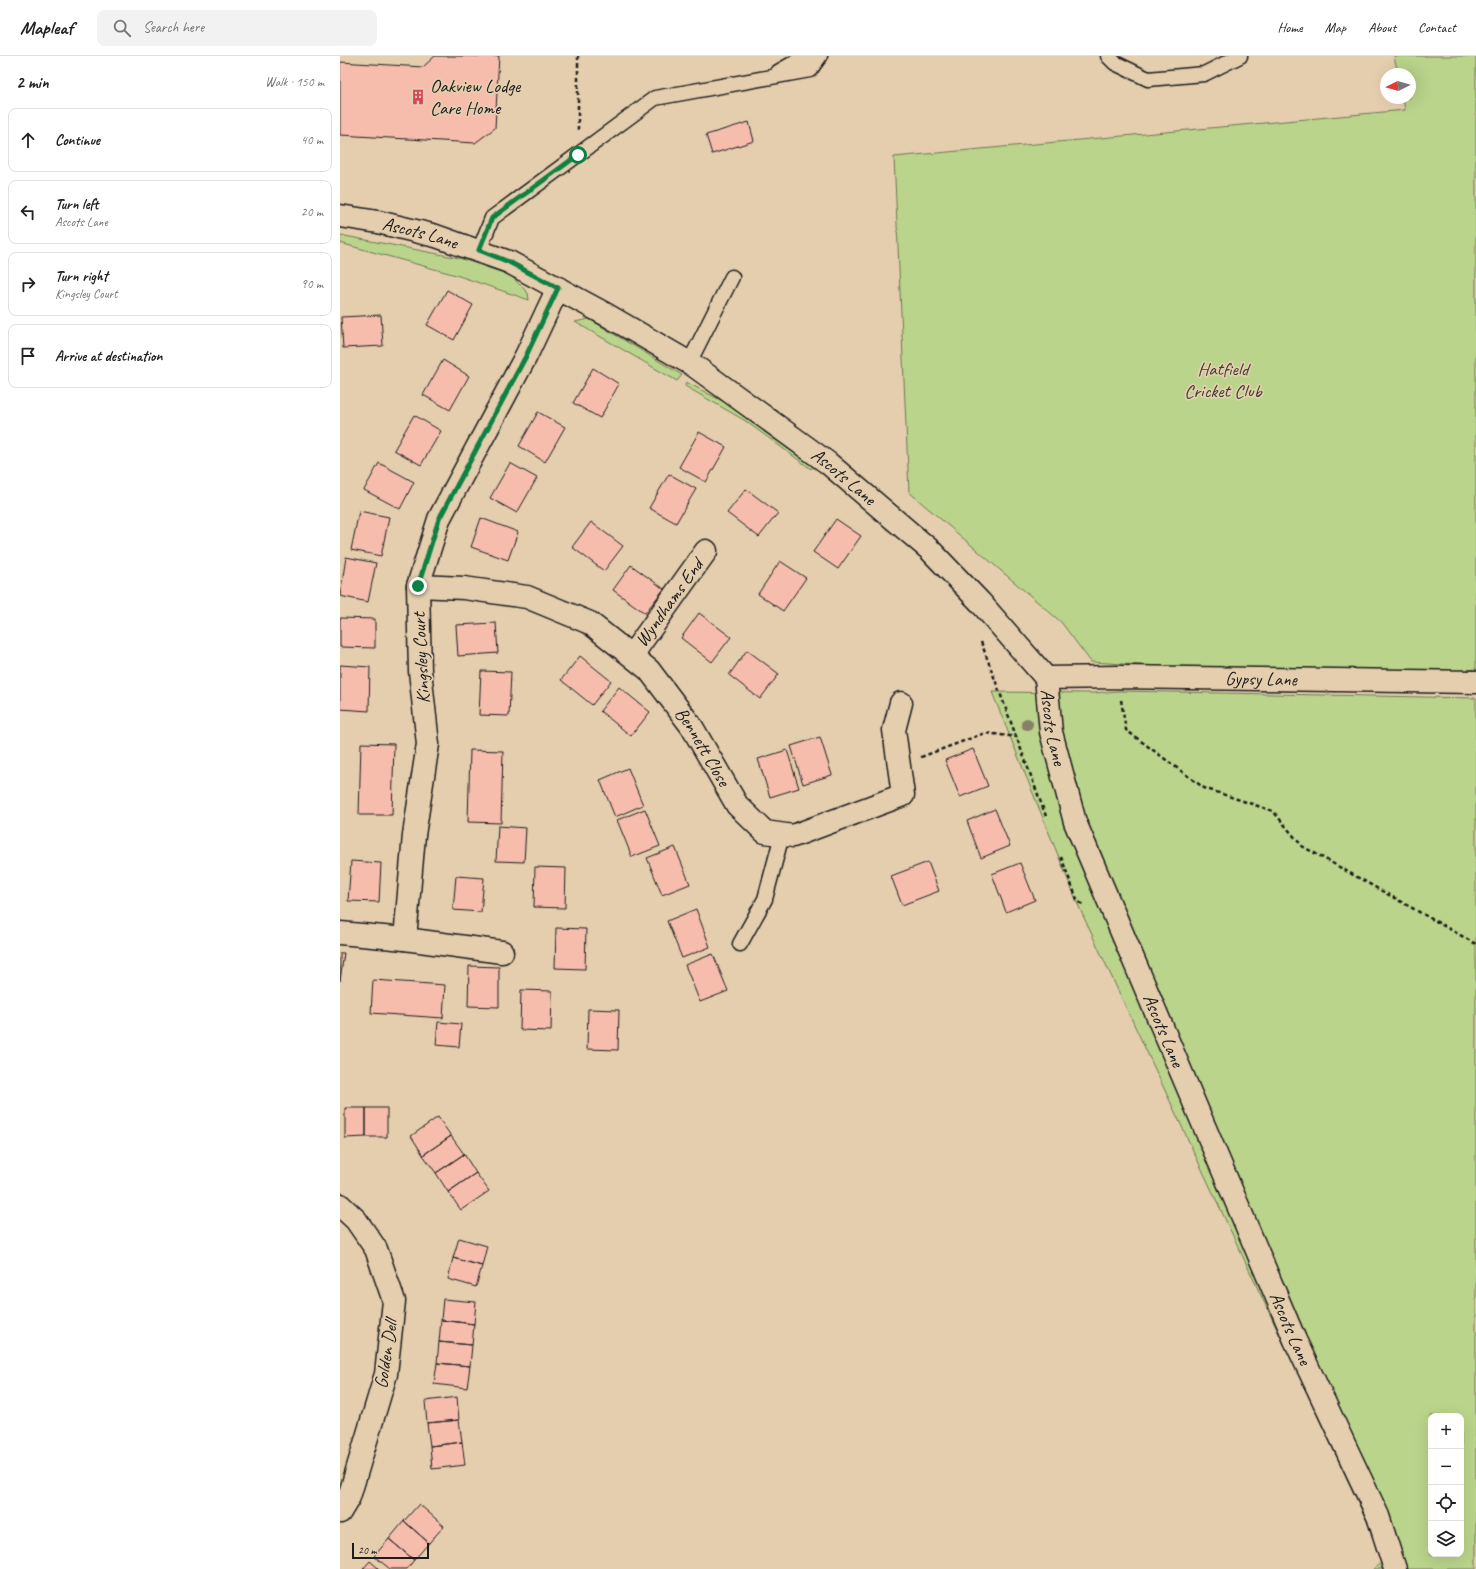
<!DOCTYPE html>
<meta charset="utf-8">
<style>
:root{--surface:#fff;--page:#f2f2f2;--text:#222;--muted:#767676;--line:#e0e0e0}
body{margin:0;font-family:Caveat,sans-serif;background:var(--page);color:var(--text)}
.controls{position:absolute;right:12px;bottom:12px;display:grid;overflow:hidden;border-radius:8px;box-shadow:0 4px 16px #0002}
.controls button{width:36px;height:36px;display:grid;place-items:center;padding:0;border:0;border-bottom:1px solid var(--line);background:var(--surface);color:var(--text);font:20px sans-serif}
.compass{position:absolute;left:1040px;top:12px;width:36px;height:36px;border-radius:50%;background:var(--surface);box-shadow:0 4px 16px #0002;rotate:264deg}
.scale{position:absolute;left:12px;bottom:10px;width:77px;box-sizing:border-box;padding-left:4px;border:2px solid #1c1c1c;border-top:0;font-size:11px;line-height:14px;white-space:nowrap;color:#1c1c1c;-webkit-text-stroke:3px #e5ceae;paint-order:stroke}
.stop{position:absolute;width:12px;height:12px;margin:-9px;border:3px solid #0b8043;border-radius:50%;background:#fff}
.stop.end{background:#0b8043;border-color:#fff;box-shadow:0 1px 4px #0008}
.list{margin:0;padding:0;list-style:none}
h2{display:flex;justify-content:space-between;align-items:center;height:52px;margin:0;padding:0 16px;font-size:17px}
h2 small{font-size:13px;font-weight:400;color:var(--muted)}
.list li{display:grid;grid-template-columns:26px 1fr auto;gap:12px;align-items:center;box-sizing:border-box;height:64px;margin:0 8px 8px;padding:0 8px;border:1px solid var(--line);border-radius:8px}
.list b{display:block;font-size:15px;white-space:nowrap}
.list p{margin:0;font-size:13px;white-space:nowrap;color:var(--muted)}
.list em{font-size:13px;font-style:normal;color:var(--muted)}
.icon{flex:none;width:22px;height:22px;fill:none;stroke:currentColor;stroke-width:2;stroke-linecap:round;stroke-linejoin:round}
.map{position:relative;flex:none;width:1136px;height:1513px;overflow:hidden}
header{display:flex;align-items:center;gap:24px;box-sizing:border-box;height:56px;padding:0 20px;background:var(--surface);border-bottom:1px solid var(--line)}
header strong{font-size:19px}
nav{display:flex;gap:22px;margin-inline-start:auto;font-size:14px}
.search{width:280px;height:36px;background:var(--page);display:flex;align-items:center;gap:10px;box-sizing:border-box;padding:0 14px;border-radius:8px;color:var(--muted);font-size:15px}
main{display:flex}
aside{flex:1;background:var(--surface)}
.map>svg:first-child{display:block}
.green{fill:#bad48b;stroke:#6b7854;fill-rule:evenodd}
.building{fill:#f6bdad;stroke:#1c1c1c}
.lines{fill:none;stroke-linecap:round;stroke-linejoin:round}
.lane-casing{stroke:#1c1c1c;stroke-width:17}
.street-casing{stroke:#1c1c1c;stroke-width:25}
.path{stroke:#1c1c1c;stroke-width:2.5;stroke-dasharray:4 3;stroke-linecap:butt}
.lane{stroke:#e5ceae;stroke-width:14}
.street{stroke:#e5ceae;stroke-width:22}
.tree{fill:#88806a}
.route{stroke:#0b8043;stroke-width:5}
.labels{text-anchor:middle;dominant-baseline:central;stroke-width:3.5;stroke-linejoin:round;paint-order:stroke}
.poi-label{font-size:19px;fill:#1c1c1c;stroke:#e5ceae;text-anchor:start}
.street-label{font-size:19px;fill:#1c1c1c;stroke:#e5ceae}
.park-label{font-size:19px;fill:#3c4132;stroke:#e5ceae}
</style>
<header>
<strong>Mapleaf</strong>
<div class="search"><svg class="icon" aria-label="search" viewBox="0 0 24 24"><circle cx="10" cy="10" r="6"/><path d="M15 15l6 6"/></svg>Search here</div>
<nav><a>Home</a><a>Map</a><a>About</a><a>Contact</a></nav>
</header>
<main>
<aside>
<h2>2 min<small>Walk · 150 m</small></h2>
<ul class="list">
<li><svg class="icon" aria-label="ahead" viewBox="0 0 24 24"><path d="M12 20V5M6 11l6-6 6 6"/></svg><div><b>Continue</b></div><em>40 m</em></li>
<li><svg class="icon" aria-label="left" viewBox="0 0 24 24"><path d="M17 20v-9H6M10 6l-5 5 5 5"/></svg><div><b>Turn left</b><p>Ascots Lane</p></div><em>20 m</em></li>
<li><svg class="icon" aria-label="right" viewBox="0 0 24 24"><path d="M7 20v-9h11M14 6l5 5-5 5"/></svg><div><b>Turn right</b><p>Kingsley Court</p></div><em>90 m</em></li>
<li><svg class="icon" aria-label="arrive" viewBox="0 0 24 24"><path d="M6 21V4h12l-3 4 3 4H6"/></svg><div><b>Arrive at destination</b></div></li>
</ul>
</aside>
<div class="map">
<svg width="1136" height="1513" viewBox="0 0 1136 1513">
<rect width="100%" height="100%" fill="#e5ceae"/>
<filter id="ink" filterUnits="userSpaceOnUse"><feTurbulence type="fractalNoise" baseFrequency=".025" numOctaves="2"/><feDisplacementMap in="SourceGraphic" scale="8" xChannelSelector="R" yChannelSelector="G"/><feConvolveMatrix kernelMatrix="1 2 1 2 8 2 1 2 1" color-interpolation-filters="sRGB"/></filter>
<g filter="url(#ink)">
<path class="green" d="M1054 0H1136V613L1098 618 916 616 751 606 721 566 569 436 554 101 1065 54 1063 42H1070V18H1058Z
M0 179 119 202 170 219 188 237 189 244 116 219 0 187Z
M249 263 342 319 337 325 235 266Z
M346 326 407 358 474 409 471 413 404 364 345 330Z
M779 635 1136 642V1513H1033L1045 1504 739 851 652 636 753 637ZM1091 1360H1121V1498H1091Z"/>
<path class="building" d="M95 0H159L155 72 135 87 0 79V6L83 11Z
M409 66 414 85 372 98 366 79Z
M107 234 133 249 114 284 87 269Z
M41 259 43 290 3 292 1 261Z
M103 304 129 320 110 354 83 339Z
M253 312 279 328 260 362 233 347Z
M198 356 225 371 205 406 179 390Z
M74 359 101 375 81 409 54 394Z
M359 376 386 391 366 426 339 411Z
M39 407 74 426 60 453 24 434Z
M170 407 197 422 177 457 150 442Z
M329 418 356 433 336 467 309 452Z
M406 433 438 457 419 481 387 457Z
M19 455 49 461 41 500 11 494Z
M141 462 178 476 168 504 131 491Z
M496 463 521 480 498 513 473 496Z
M251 466 283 490 264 515 232 491Z
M6 501 36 507 28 546 0 540Z
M440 505 466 522 443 555 418 538Z
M291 509 324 533 305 557 273 534Z
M359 557 391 581 372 606 341 582Z
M0 562 35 563V592L0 591Z
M156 567 158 597 118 600 116 569Z
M407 594 439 618 420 643 389 619Z
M240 600 271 625 252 649 221 624Z
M0 609 30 611 29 655 0 653Z
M141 615 171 616 169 660 139 659Z
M279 631 310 656 291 680 260 655Z
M480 681 492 719 463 728 451 690Z
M21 687 54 688 52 759H19Z
M633 693 648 730 620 741 605 704Z
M130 694 163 695 161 767 128 766Z
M447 694 459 732 430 741 418 703Z
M288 712 303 749 275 761 260 724Z
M305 753 320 790 292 801 277 764Z
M655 753 670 790 641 802 627 765Z
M158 770 186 772 184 806 156 805Z
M335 791 350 828 322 839 307 802Z
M11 805 41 807 39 846 8 845Z
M588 806 599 835 562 849 551 820Z
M680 807 695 844 666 856 652 818Z
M195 811 226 812 225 852 194 851Z
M116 820 144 822 141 856 113 854Z
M356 853 370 891 342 902 327 865Z
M216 872 246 873 245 913 215 912Z
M0 897H4L0 925Z
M373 898 388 935 360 946 345 909Z
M129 910 159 911V951L128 950Z
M33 924 105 929 103 962 31 957Z
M181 934 212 935 211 975 180 974Z
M248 953 279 954 278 994 247 993Z
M98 966 121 968 119 991 96 989Z
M5 1052H26V1081L5 1082Z
M26 1052H47V1081H26Z
M98 1061 111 1080 83 1099 71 1080Z
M111 1080 124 1098 96 1117 83 1099Z
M124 1098 136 1117 108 1136 96 1117Z
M136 1117 149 1135 121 1154 108 1136Z
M119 1182 147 1190 142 1210 113 1202Z
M113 1202 142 1210 136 1231 108 1223Z
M103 1243 136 1246 134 1268 101 1264Z
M101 1264 134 1268 132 1289 99 1286Z
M99 1286 132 1289 130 1310 97 1307Z
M97 1307 130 1310 127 1332 94 1328Z
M117 1341 119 1364 87 1367 85 1345Z
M119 1364 122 1386 90 1390 87 1367Z
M122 1386 125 1409 92 1413 90 1390Z
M79 1448 104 1470 89 1487 64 1465Z
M64 1465 89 1487 74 1504 49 1483Z
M49 1483 74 1504 67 1513H50L34 1500Z
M30 1505 39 1513H23Z"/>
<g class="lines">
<defs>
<path id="lane" d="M768 0 775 7 808 23 864 18 900 0
M438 16 466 0
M139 195 152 162 315 42 470 14 480 0
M349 307 392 221
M400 888 425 843 442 779"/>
<g id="street">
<path id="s1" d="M0 160 38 166 96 180 169 206 267 259 353 309 488 407 590 494 640 546 706 622 711 676 735 766 955 1284 1038 1460 1055 1513"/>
<path id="s2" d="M78 530 124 532 187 541 250 567 309 614 352 671 397 749 425 776 453 780 563 739 554 674 561 647"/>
<path id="s3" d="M292 599 366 495"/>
<path id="s4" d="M706 622 779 621 1136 626"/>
<path d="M0 877 65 883 162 896"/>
<path d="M65 883 74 779 88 688 80 615 78 530 99 463 186 300 218 232"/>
<path d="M0 1149 16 1164 36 1193 54 1245 46 1318 9 1441 0 1456"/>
</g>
</defs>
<use href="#lane" class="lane-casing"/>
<use href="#street" class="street-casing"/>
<path class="path" d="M238 0V74
M641 586 707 763
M781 644 786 674 864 732 933 755 962 790 1136 888
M581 701 645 677 677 681
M721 801 738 846 743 848"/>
<use href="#lane" class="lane"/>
<use href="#street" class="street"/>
</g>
<circle class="tree" cx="687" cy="668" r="6"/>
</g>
<g class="lines" filter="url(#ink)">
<path class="route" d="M78 530 99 463 186 300 218 232 169 206 139 194 152 162 238 99"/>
</g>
<defs>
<symbol id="building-bare" viewBox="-9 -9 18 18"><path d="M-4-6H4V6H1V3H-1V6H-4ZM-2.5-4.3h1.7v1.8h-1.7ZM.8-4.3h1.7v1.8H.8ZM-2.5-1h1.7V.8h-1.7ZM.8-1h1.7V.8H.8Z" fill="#d1495b" stroke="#e5ceae" stroke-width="2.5" paint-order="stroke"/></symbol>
</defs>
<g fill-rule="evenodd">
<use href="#building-bare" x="67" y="30" width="22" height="22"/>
</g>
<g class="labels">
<g class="poi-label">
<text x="90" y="30">Oakview Lodge<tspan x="90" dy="22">Care Home</tspan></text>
</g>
<g class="street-label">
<text stroke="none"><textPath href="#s1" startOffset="82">Ascots Lane</textPath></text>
<text stroke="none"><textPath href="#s1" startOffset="574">Ascots Lane</textPath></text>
<text stroke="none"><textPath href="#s3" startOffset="64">Wyndhams End</textPath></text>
<text transform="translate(81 602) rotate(-93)">Kingsley Court</text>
<text stroke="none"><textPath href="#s4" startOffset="215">Gypsy Lane</textPath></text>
<text stroke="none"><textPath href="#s1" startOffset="910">Ascots Lane</textPath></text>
<text stroke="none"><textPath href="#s2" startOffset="347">Bennett Close</textPath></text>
<text stroke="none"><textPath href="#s1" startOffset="1234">Ascots Lane</textPath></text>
<text stroke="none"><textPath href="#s1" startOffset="1558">Ascots Lane</textPath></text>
<text transform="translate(46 1298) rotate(-81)">Golden Dell</text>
</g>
<g class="park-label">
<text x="883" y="313">Hatfield<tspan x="883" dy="22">Cricket Club</tspan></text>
</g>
</g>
</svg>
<div class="controls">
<button>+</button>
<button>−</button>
<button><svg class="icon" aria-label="locate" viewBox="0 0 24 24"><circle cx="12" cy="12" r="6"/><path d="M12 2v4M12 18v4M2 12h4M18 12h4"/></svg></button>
<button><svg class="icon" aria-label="layers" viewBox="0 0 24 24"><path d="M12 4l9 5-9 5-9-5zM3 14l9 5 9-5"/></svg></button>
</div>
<svg class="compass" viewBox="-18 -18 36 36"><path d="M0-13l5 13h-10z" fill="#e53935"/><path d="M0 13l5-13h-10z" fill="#767676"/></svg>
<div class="scale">20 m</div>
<div class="stop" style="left:238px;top:99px"></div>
<div class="stop end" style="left:78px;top:530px"></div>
</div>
</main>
